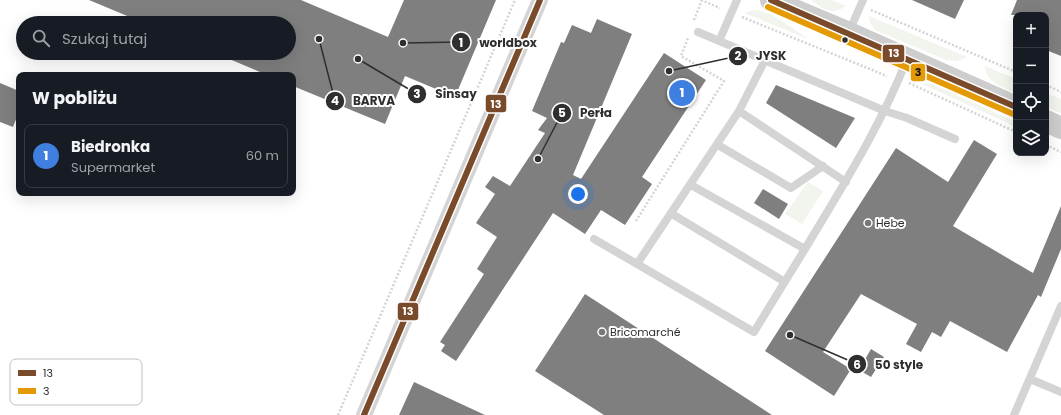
<!DOCTYPE html>
<html lang="pl">
<meta charset="utf-8">
<style>
:root{--surface:#171b24;--page:#20242c;--text:#f1f3f6;--muted:#9ea1a6;--line:#363941;--accent:#787878}
body{margin:0;font-family:Poppins,sans-serif;background:var(--page);color:var(--text)}
.controls{position:absolute;right:12px;top:12px;display:grid;overflow:hidden;border-radius:8px;box-shadow:0 4px 16px #0002}
.controls button{width:36px;height:36px;display:grid;place-items:center;padding:0;border:0;border-bottom:1px solid var(--line);background:var(--surface);color:var(--text);font:20px sans-serif}
.you{position:absolute;left:578px;top:194px;width:14px;height:14px;margin:-10px;border:3px solid #fff;border-radius:50%;background:#1a73e8;box-shadow:0 0 0 6px #1a73e833}
.badge{display:grid;place-items:center;width:26px;height:26px;border-radius:50%;background:var(--accent);color:#fff;font-size:13px;font-weight:700}
.pin{position:absolute;translate:-50% -50%;border:2px solid #fff;box-shadow:0 1px 4px #0006}
.list{margin:0;padding:0;list-style:none}
h2{display:flex;justify-content:space-between;align-items:center;height:52px;margin:0;padding:0 16px;font-size:17px}
h2 small{font-size:13px;font-weight:400;color:var(--muted)}
.list li{display:grid;grid-template-columns:26px 1fr auto;gap:12px;align-items:center;box-sizing:border-box;height:64px;margin:0 8px 8px;padding:0 8px;border:1px solid var(--line);border-radius:8px}
.list b{display:block;font-size:15px;white-space:nowrap}
.list p{margin:0;font-size:13px;white-space:nowrap;color:var(--muted)}
.list em{font-size:13px;font-style:normal;color:var(--muted)}
.icon{flex:none;width:22px;height:22px;fill:none;stroke:currentColor;stroke-width:2;stroke-linecap:round;stroke-linejoin:round}
.map{position:relative;flex:none;width:1061px;height:415px;overflow:hidden}
.search{position:absolute;background:var(--surface);box-shadow:0 4px 16px #0002;left:16px;top:16px;width:280px;height:44px;display:flex;align-items:center;gap:10px;box-sizing:border-box;padding:0 14px;border-radius:22px;color:var(--muted);font-size:15px}
.panel{position:absolute;background:var(--surface);box-shadow:0 4px 16px #0002;left:16px;top:72px;width:280px;height:124px;border-radius:8px}
.map>svg:first-child{display:block}
.green{fill:#f1f5ed}
.building{fill:#7f7f7f}
.lines{fill:none;stroke-linecap:round;stroke-linejoin:round}
.path{stroke:#d4d4d4;stroke-width:2.5;stroke-dasharray:2 2;stroke-linecap:butt}
.lane{stroke:#d4d4d4;stroke-width:8}
.street{stroke:#d4d4d4;stroke-width:16}
.secondary{stroke:#cdcdcd;stroke-width:22}
.bus-1-casing{stroke:#fff;stroke-width:9}
.bus-2-casing{stroke:#fff;stroke-width:9}
.bus-1{stroke:#7a4b2a;stroke-width:6}
.bus-2{stroke:#e39a05;stroke-width:6}
.bus-dot{fill:#2f2f2f;stroke:#fff;stroke-width:1.5}
.poi-dot{fill:#787878;stroke:#fff;stroke-width:1.5}
.labels{text-anchor:middle;dominant-baseline:central;stroke-width:4;stroke-linejoin:round;paint-order:stroke}
.poi-label{font-size:11px;fill:#2f2f2f;stroke:#fff;text-anchor:start}
.key{fill:#fff;stroke:#c1c1c1;stroke-width:1}
.key-label{font-size:11px;fill:#2f2f2f}
.leader{fill:none;stroke:#2f2f2f;stroke-width:1.5}
.callout-dot{fill:#2f2f2f;stroke:#fff;stroke-width:1.5}
.mark-label{font-size:12px;text-anchor:middle;font-weight:bold;fill:#fff}
.callout-label{font-size:12px;text-anchor:middle;font-weight:bold;fill:#2f2f2f;stroke:#fff;stroke-width:4;stroke-linejoin:round;paint-order:stroke}
.line-badge{stroke:#fff;stroke-width:1.5}
.badge-label{font-size:11px;text-anchor:middle;font-weight:bold;fill:#fff}
.pale-badge-label{font-size:11px;text-anchor:middle;font-weight:bold;fill:#111}
</style>
<div class="map">
<svg width="1061" height="415" viewBox="0 0 1061 415">
<rect width="100%" height="100%" fill="#fff"/>
<path class="green" d="M811 0H832L846 6C832 16 823 9 811 0Z
M755 10C773 11 791 28 806 37V38L744 13Z
M869 16 967 57 957 61 946 60 875 30 870 23Z
M985 66 1016 79V93C1003 87 986 83 985 66Z
M920 83 932 84 1016 122V127Z
M1046 93 1061 99V113L1046 107Z
M808 182 823 191 802 224 785 214Z"/>
<path class="building" d="M89 0H301L388 37 404 0H496L455 97 405 76 385 124 293 86V75H267L215 53H289V23H144Z
M912 0H964L955 19Z
M1017 0H1061V56L1046 50V15H1011Z
M597 19 632 34 573 175 581 179 664 53 706 80 642 177 652 184 625 225 601 210 585 234 553 213 456 361 441 351 445 345 440 342 484 274 477 269 497 237 476 223 495 194 485 187 493 176 510 186 545 133 538 130 547 118 532 111 561 42 564 43 572 25 591 33Z
M0 83 19 91V112L13 127 0 122Z
M776 85 855 118 836 148 766 103Z
M974 140 997 154 953 226 1033 273 1061 206V249L1041 297 1038 295 1007 352 950 321 941 337 932 332 921 352 906 344 917 324 861 294 823 352 851 369 834 396 765 351 896 148 948 182Z
M763 189 788 204 779 219 754 203Z
M585 294 772 415H604L535 371Z
M871 349 884 357 871 377 859 370Z
M414 382 444 396 485 415H399Z"/>
<g class="lines">
<path class="path" d="M701 0 720 8
M871 10 1016 72
M742 17 887 76
M694 20 702 0
M909 83 1016 132
M1046 85 1061 92
M1046 145 1061 152
M636 221 724 81 681 56 688 38
M338 415 515 0"/>
<path class="lane" d="M698 32 885 111 907 118 955 139
M849 32 863 0
M719 41 737 0
M739 111 846 182
M718 145 791 188 823 166
M691 185 805 249C842 187 881 126 907 59
M672 214 785 282
M594 239 754 332 805 249
M637 264 739 111 765 60
M1030 379 1061 392
M1014 415 1061 306"/>
<path class="street" d="M364 415 540 0"/>
<path class="secondary" d="M771 0 849 33 1016 107
M1046 121 1061 128"/>
<defs>
<path id="bus-1" d="M771 0 1016 107
M364 415 540 0"/>
<path id="bus-2" d="M768 7 1013 114"/>
</defs>
<use href="#bus-1" class="bus-1-casing"/>
<use href="#bus-2" class="bus-2-casing"/>
<use href="#bus-1" class="bus-1"/>
<use href="#bus-2" class="bus-2"/>
</g>
<circle class="bus-dot" cx="845" cy="40" r="3.5"/>
<g class="poi-dot">
<circle cx="868" cy="223" r="4"/>
<circle cx="602" cy="332" r="4"/>
</g>
<g class="labels">
<g class="poi-label">
<text x="876" y="223">Hebe</text>
<text x="610" y="332">Bricomarché</text>
</g>
</g>
<rect x="10" y="359" width="132" height="46" rx="6" class="key"/>
<rect x="18" y="370" width="18" height="6" fill="#7a4b2a"/>
<rect x="18" y="388" width="18" height="6" fill="#e39a05"/>
<g class="key-label">
<text x="43" y="377">13</text>
<text x="43" y="395">3</text>
</g>
<path class="leader" d="M403 43L461 42M669 71L738 56M358 59L417 94M319 39L335 101M538 159L562 113M790 335L857 364"/>
<g class="callout-dot">
<circle cx="403" cy="43" r="4"/>
<circle cx="669" cy="71" r="4"/>
<circle cx="358" cy="59" r="4"/>
<circle cx="319" cy="39" r="4"/>
<circle cx="538" cy="159" r="4"/>
<circle cx="790" cy="335" r="4"/>
<circle cx="461" cy="42" r="10"/>
<circle cx="738" cy="56" r="10"/>
<circle cx="417" cy="94" r="10"/>
<circle cx="335" cy="101" r="10"/>
<circle cx="562" cy="113" r="10"/>
<circle cx="857" cy="364" r="10"/>
</g>
<g class="mark-label">
<text x="461" y="47">1</text>
<text x="738" y="60">2</text>
<text x="417" y="98">3</text>
<text x="335" y="105">4</text>
<text x="562" y="117">5</text>
<text x="857" y="369">6</text>
</g>
<g class="callout-label">
<text x="508" y="47">worldbox</text>
<text x="771" y="60">JYSK</text>
<text x="456" y="98">Sinsay</text>
<text x="374" y="105">BARVA</text>
<text x="596" y="117">Perła</text>
<text x="899" y="369">50 style</text>
</g>
<g class="line-badge">
<rect x="882" y="44" width="23" height="19" rx="4" fill="#7a4b2a"/>
<rect x="910" y="63" width="16" height="19" rx="4" fill="#e39a05"/>
<rect x="485" y="94" width="22" height="19" rx="4" fill="#7a4b2a"/>
<rect x="397" y="302" width="22" height="19" rx="4" fill="#7a4b2a"/>
</g>
<g class="badge-label">
<text x="894" y="57">13</text>
<text x="496" y="108">13</text>
<text x="408" y="315">13</text>
</g>
<g class="pale-badge-label">
<text x="918" y="76">3</text>
</g>
</svg>
<div class="controls">
<button>+</button>
<button>−</button>
<button><svg class="icon" aria-label="locate" viewBox="0 0 24 24"><circle cx="12" cy="12" r="6"/><path d="M12 2v4M12 18v4M2 12h4M18 12h4"/></svg></button>
<button><svg class="icon" aria-label="layers" viewBox="0 0 24 24"><path d="M12 4l9 5-9 5-9-5zM3 14l9 5 9-5"/></svg></button>
</div>
<div class="you"></div>
<div class="pin badge" style="left:682px;top:93px;background:#3f7fe0">1</div>
<div class="search"><svg class="icon" aria-label="search" viewBox="0 0 24 24"><circle cx="10" cy="10" r="6"/><path d="M15 15l6 6"/></svg>Szukaj tutaj</div>
<section class="panel">
<h2>W pobliżu<small></small></h2>
<ul class="list">
<li><span class="badge" style="background:#3f7fe0">1</span><div><b>Biedronka</b><p>Supermarket</p></div><em>60 m</em></li>
</ul>
</section>
</div>
